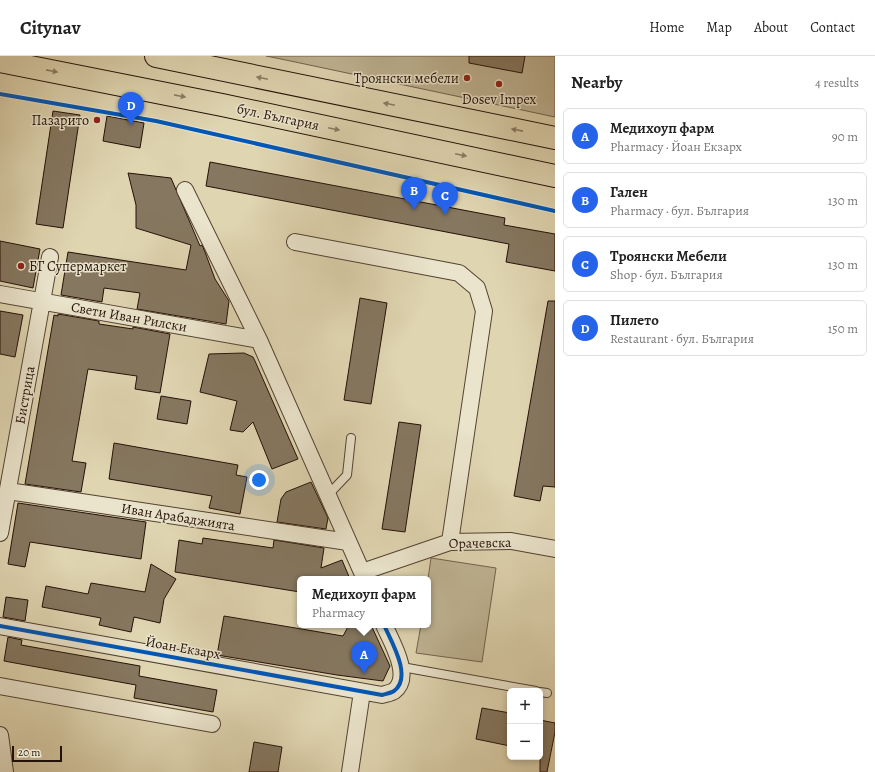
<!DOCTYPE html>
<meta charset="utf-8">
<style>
:root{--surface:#fff;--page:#f6f6f6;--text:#222;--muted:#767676;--line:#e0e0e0;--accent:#2563eb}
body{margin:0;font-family:Alegreya,serif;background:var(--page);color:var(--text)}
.controls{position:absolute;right:12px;bottom:12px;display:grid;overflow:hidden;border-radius:6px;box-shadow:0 2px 6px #0003}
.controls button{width:36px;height:36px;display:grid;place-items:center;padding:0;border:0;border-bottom:1px solid var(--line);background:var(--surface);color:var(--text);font:20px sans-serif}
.scale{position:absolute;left:12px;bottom:10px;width:50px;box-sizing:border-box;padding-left:4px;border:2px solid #241108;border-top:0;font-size:11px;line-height:14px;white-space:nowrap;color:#241108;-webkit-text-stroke:3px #eae4cc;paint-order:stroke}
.you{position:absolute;left:259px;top:424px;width:14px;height:14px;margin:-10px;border:3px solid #fff;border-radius:50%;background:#1a73e8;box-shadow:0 0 0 6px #1a73e833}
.badge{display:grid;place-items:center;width:26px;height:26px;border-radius:50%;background:var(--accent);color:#fff;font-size:13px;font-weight:700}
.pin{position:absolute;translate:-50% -33px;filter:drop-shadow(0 1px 2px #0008)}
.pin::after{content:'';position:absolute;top:21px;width:14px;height:12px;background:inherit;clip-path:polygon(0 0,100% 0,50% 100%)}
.popup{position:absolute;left:297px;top:520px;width:134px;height:52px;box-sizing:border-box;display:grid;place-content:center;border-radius:6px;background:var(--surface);filter:drop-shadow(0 1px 3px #0005);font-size:13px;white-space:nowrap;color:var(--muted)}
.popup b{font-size:15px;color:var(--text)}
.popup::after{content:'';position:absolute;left:50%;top:100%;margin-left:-8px;border:8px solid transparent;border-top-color:var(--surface)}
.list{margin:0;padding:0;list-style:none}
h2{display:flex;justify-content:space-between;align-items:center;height:52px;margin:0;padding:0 16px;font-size:17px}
h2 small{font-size:13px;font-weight:400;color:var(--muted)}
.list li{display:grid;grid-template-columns:26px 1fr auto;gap:12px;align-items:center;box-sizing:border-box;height:56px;margin:0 8px 8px;padding:0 8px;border:1px solid var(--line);border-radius:6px}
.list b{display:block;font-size:15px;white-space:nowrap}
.list p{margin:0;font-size:13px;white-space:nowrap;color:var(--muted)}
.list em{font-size:13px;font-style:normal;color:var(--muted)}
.map{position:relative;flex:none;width:555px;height:716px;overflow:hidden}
header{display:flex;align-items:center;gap:24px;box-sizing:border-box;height:56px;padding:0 20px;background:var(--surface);border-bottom:1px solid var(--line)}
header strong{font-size:19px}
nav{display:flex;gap:22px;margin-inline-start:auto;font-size:14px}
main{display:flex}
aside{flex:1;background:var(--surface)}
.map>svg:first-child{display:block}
.green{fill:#bfb494;stroke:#72624e}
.building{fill:#857760;stroke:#241108}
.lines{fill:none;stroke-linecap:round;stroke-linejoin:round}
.service-casing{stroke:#534232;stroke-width:10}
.minor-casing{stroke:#534232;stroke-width:18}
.primary-casing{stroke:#241108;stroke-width:24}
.service{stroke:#eae4cc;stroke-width:8}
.minor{stroke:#eae4cc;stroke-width:16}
.primary{stroke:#dfd5b1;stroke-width:22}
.cycleway-casing{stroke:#eae4cc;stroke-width:6}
.cycleway{stroke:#0057b8;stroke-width:4}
.oneway{fill:#8b7d65}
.poi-dot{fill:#8f2418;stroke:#eae4cc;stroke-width:1.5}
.labels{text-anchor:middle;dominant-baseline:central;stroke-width:3;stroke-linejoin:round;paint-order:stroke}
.poi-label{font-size:14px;fill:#241108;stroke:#eae4cc;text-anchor:end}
.street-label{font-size:14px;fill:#241108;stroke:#eae4cc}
</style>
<header>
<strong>Citynav</strong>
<nav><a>Home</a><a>Map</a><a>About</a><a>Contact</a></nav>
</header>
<main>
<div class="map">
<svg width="555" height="716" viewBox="0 0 555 716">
<rect width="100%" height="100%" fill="#dfd5b1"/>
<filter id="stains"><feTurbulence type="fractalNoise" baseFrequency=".005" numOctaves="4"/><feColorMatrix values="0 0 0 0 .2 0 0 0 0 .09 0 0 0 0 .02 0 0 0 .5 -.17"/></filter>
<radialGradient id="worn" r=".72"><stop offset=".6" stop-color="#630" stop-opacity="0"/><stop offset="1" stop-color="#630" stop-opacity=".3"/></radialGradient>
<path class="green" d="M266 0H555V61L281 3Z
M431 502 496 512 482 606 416 597 421 569H428V523Z"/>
<path class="building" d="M469 0H525L522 17 469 7Z
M53 55 80 59 63 172 36 168Z
M107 60 144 67 140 92 103 85Z
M210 106 505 162 504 169 555 178V215L506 206 509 188 206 130Z
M128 117 171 122 200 190 202 189 205 196 215 223 229 245 226 268 137 253 140 237 104 232 102 246 61 239 68 196 186 214 191 189 136 172V149Z
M0 185 40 193 33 232 0 225Z
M360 242 387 247 371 348 344 344Z
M548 245H555V431L543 430 540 445 514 440Z
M0 255 23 259 15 301 0 298Z
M58 258 99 265V268L133 273V271L170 278 160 337 135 333 137 320 88 313 72 405 86 407 81 436 25 428 54 259 58 260Z
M244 297 253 301 255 305 298 403 272 413 253 366 243 376 230 374 237 345 200 336 209 298Z
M161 340 191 345 187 368 157 363Z
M399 366 421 369 405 476 382 473Z
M114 387 238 409 236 419 247 421 240 458 209 452 212 440 109 423Z
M311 426 328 462 326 473 277 466 281 443 286 436Z
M18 447 146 466 141 503 30 486 25 511 8 508Z
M203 482 273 492 274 484 324 492 321 512 342 504 350 523H300V536L175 516 179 484 202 488Z
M151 508 176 523 164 543 160 567 134 561 131 576 99 569 101 562 42 551 46 530 88 538 91 527 145 536Z
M6 541 28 544 25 565 3 561Z
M224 560 343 580 349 569H371L390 610 383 625 337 619 217 599Z
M8 581 22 584 21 589 140 610 139 620 217 634 213 656 134 642 136 629 4 605Z
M482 652 510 657V690L476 683Z
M540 664 555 667V676L547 716H540Z
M254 686 282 691 278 716H249Z"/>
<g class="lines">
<defs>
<path id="service" d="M327 440 347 419 351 382
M402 611 536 635
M540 636 547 637"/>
<path id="minor" d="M185 134 259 284 365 523
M295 186 459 217 477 232 484 255 450 486
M0 238 259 284
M8 435 348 486
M0 477 50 201
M362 516 450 486 511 485 555 493
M0 570 382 639C385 638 391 637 394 635 413 621 391 585 384 569
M0 630 212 668
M0 679 5 716
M350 716 362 636"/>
<path id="primary" d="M156 0 555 82
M0 5 222 49 555 120"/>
</defs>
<use href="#service" class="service-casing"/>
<use href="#minor" class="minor-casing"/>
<use href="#primary" class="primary-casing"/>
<use href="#service" class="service"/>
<use href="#minor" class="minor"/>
<use href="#primary" class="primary"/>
<defs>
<path id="cycleway" d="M0 38 156 65 555 155
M0 570 382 639C385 638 391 637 394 635 413 621 391 585 384 569"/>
</defs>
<use href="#cycleway" class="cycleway-casing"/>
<use href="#cycleway" class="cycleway"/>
</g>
<defs><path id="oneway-solid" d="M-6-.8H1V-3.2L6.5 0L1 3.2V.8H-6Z"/></defs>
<g class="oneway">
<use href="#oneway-solid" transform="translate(52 15) rotate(11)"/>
<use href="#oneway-solid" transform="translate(262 22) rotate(-168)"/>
<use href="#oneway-solid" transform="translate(180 40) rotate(11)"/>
<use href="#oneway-solid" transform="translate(389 48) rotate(-168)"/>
<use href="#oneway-solid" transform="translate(334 73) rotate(12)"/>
<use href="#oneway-solid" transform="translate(517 74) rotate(-169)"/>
<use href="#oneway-solid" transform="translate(461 99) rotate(12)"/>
</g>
<g class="poi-dot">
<circle cx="467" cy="22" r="4"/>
<circle cx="499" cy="28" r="4"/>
<circle cx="97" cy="64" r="4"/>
<circle cx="21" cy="210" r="4"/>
</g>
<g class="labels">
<g class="poi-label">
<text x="459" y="22">Троянски мебели</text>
<text x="499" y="43" text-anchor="middle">Dosev Impex</text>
<text x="89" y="64">Пазарито</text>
<text x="29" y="210" text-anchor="start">БГ Супермаркет</text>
</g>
<g class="street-label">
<text transform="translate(278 61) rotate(12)">бул. България</text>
<text transform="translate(129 261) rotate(10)">Свети Иван Рилски</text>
<text transform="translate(25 339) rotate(-80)">Бистрица</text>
<text transform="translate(178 461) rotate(9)">Иван Арабаджията</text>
<text transform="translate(480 487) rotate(-1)">Орачевска</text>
<text transform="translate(183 592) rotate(10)">Йоан Екзарх</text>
</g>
</g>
<rect width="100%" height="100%" filter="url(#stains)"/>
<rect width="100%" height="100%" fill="url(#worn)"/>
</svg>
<div class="controls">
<button>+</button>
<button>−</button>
</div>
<div class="scale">20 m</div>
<div class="you"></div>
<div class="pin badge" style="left:364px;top:618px">A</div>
<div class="popup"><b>Медихоуп фарм</b>Pharmacy</div>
<div class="pin badge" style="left:414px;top:154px">B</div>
<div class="pin badge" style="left:445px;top:159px">C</div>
<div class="pin badge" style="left:131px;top:69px">D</div>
</div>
<aside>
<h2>Nearby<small>4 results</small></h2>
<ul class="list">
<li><span class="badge">A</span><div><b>Медихоуп фарм</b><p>Pharmacy · Йоан Екзарх</p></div><em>90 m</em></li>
<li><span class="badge">B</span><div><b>Гален</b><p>Pharmacy · бул. България</p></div><em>130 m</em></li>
<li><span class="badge">C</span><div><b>Троянски Мебели</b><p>Shop · бул. България</p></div><em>130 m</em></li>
<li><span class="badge">D</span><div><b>Пилето</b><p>Restaurant · бул. България</p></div><em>150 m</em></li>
</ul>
</aside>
</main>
